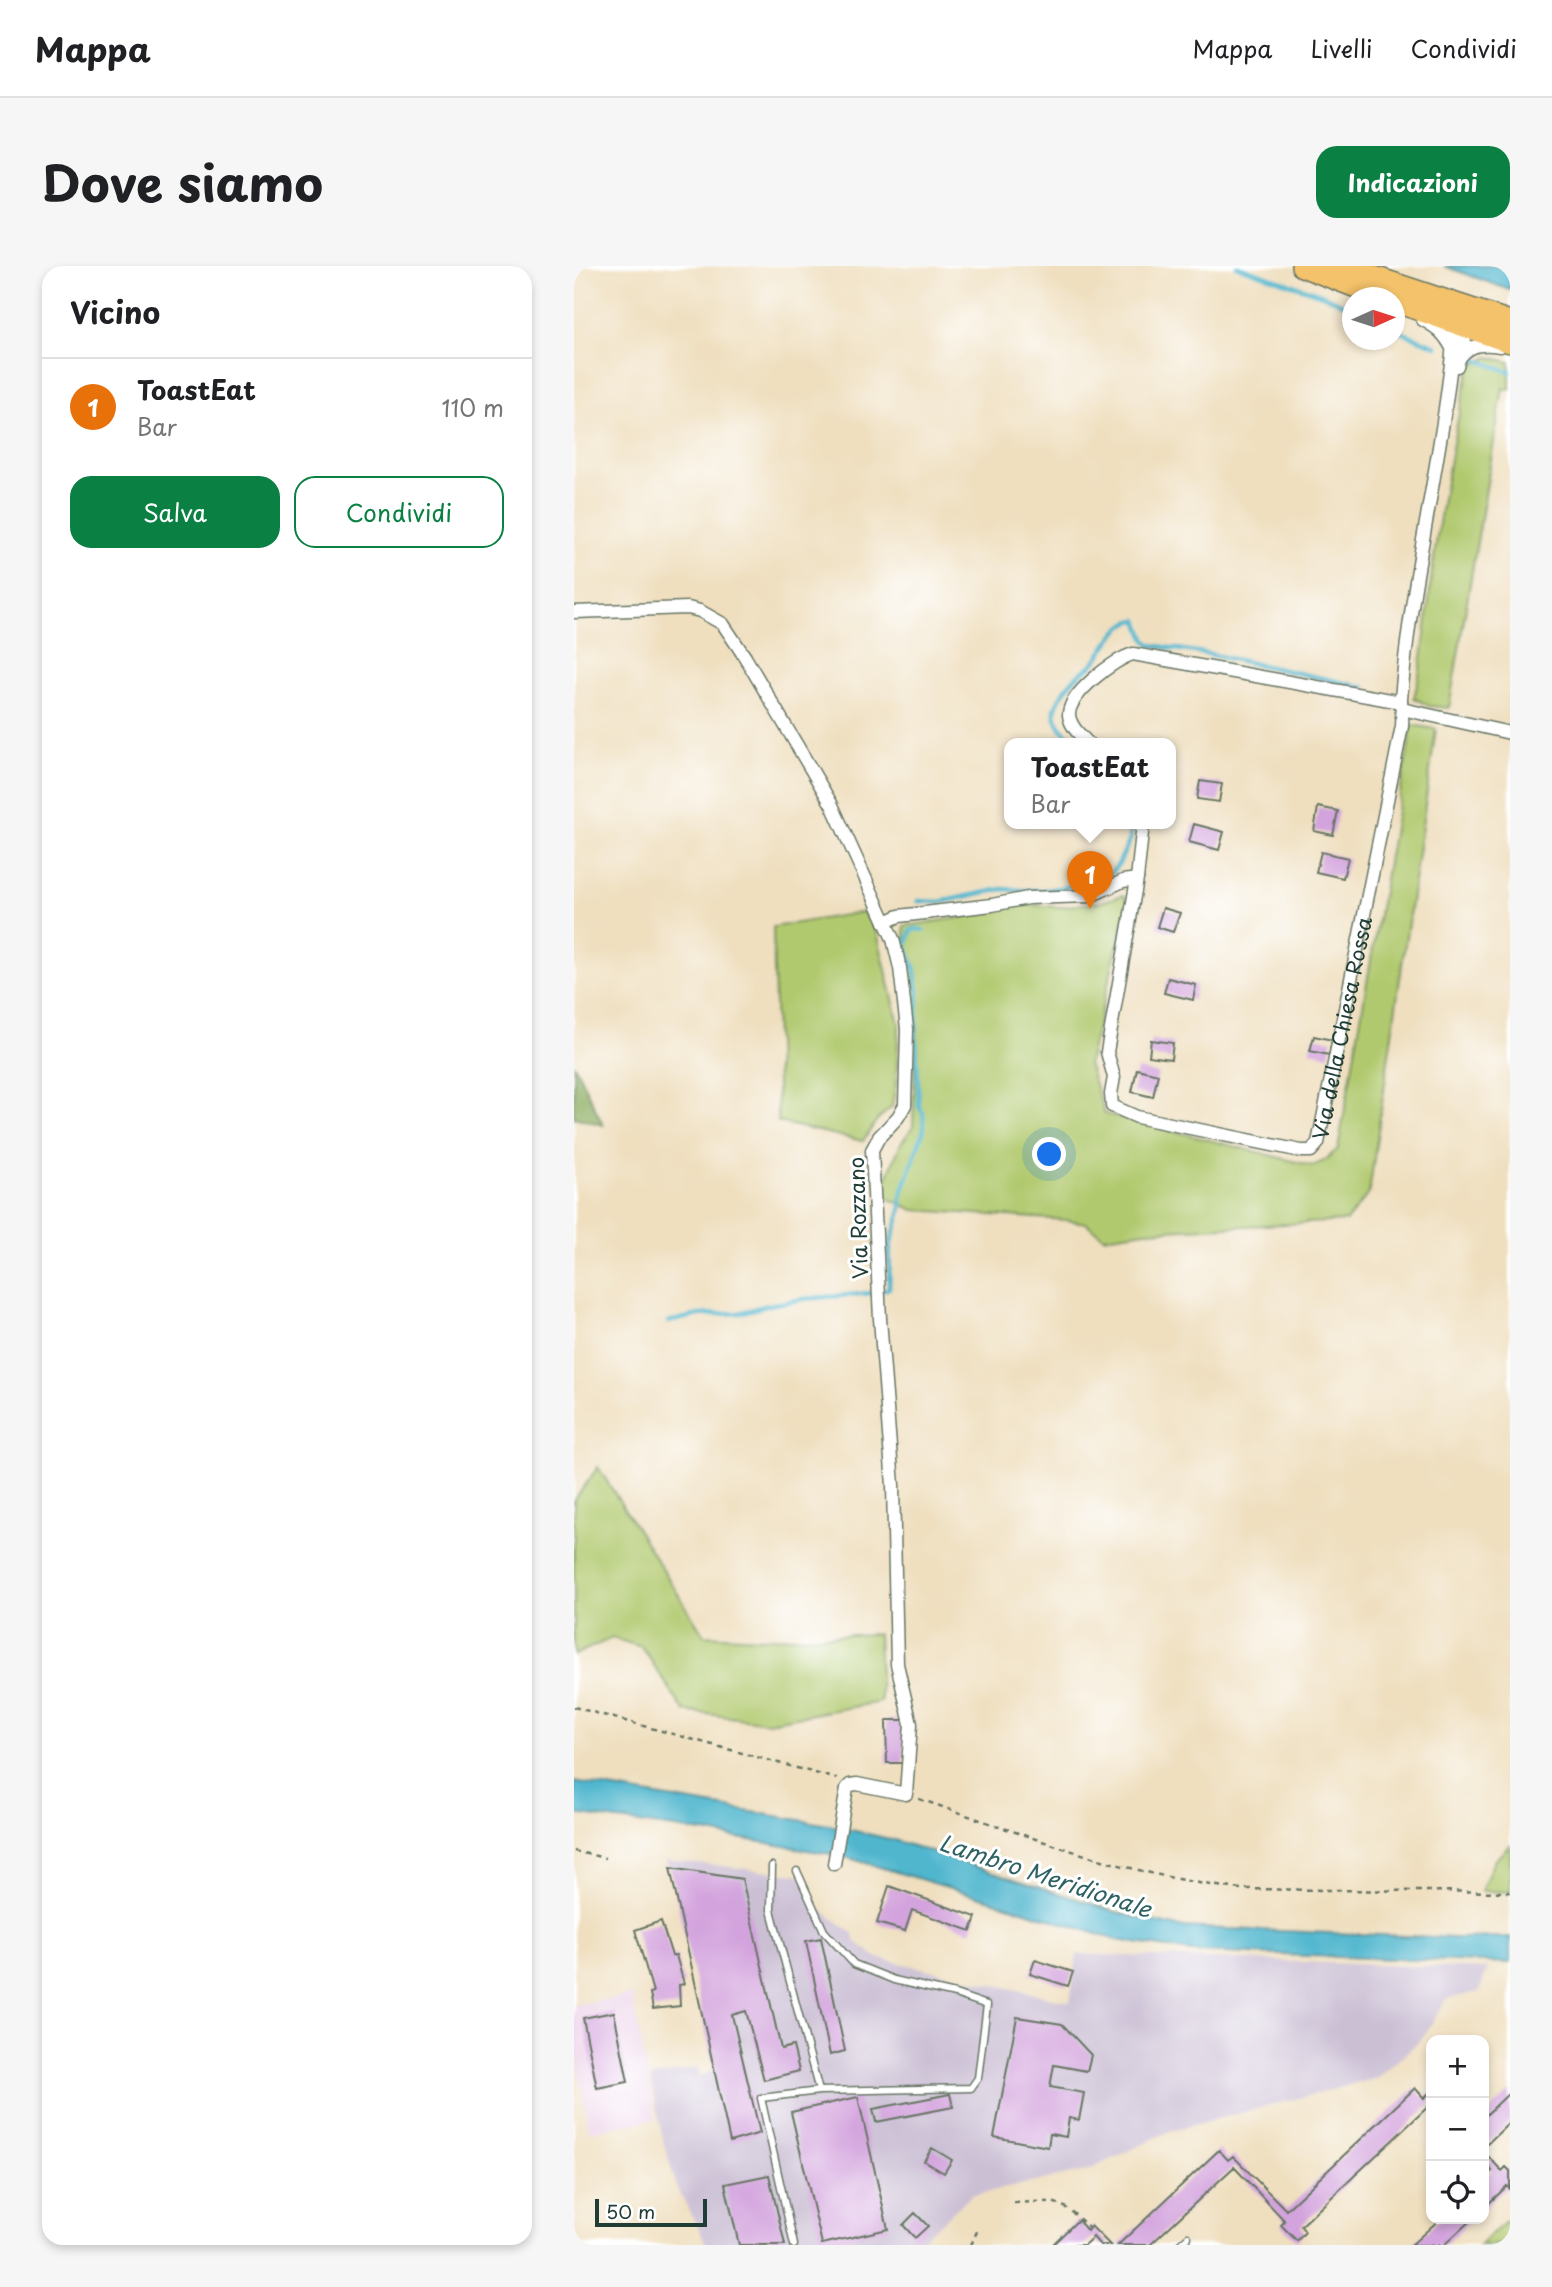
<!DOCTYPE html>
<html lang="it">
<meta charset="utf-8">
<style>
:root{--surface:#fff;--page:#f6f6f6;--text:#202124;--muted:#757577;--line:#e0e0e0;--accent:#0b8043}
body{margin:0;font-family:"Playpen Sans",sans-serif;background:var(--page);color:var(--text)}
.controls{position:absolute;right:21px;bottom:21px;display:grid;overflow:hidden;border-radius:14px;box-shadow:0 4px 10px #0003}
.controls button{width:63px;height:63px;display:grid;place-items:center;padding:0;border:0;border-bottom:2px solid var(--line);background:var(--surface);color:var(--text);font:35px sans-serif}
.compass{position:absolute;left:768px;top:21px;width:63px;height:63px;border-radius:50%;background:var(--surface);box-shadow:0 4px 10px #0003;rotate:87deg}
.scale{position:absolute;left:21px;bottom:18px;width:112px;box-sizing:border-box;padding-left:7px;border:4px solid #1f3d34;border-top:0;font-size:19px;line-height:24px;white-space:nowrap;color:#1f3d34;-webkit-text-stroke:5px #fff;paint-order:stroke}
.you{position:absolute;left:476px;top:889px;width:24px;height:24px;margin:-18px;border:5px solid #fff;border-radius:50%;background:#1a73e8;box-shadow:0 0 0 10px #1a73e833}
.badge{display:grid;place-items:center;width:46px;height:46px;border-radius:50%;background:var(--accent);color:#fff;font-size:23px;font-weight:700}
.pin{position:absolute;translate:-50% -58px;filter:drop-shadow(0 2px 4px #0008)}
.pin::after{content:'';position:absolute;top:37px;width:24px;height:21px;background:inherit;clip-path:polygon(0 0,100% 0,50% 100%)}
.popup{position:absolute;left:430px;top:472px;width:172px;height:91px;box-sizing:border-box;display:grid;place-content:center;border-radius:14px;background:var(--surface);filter:drop-shadow(0 2px 5px #0005);font-size:23px;white-space:nowrap;color:var(--muted)}
.popup b{font-size:26px;color:var(--text)}
.popup::after{content:'';position:absolute;left:50%;top:100%;margin-left:-14px;border:14px solid transparent;border-top-color:var(--surface)}
.list{margin:0;padding:0;list-style:none}
h2{display:flex;justify-content:space-between;align-items:center;height:91px;margin:0;padding:0 28px;font-size:30px}
h2 small{font-size:23px;font-weight:400;color:var(--muted)}
.list li{display:grid;grid-template-columns:46px 1fr auto;gap:21px;align-items:center;box-sizing:border-box;height:98px;padding:0 28px;border-top:2px solid var(--line)}
.list b{display:block;font-size:26px;white-space:nowrap}
.list p{margin:0;font-size:23px;white-space:nowrap;color:var(--muted)}
.list em{font-size:23px;font-style:normal;color:var(--muted)}
.actions{display:flex;gap:14px;padding:21px 28px}
.actions a{flex:1;padding:16px 0;border:2px solid var(--accent);border-radius:21px;text-align:center;font-size:24px;color:var(--accent)}
.actions .main{background:var(--accent);color:#fff}
.icon{flex:none;width:38px;height:38px;fill:none;stroke:currentColor;stroke-width:2;stroke-linecap:round;stroke-linejoin:round}
.map{position:relative;flex:none;width:936px;height:1979px;overflow:hidden;border-radius:21px}
header{display:flex;align-items:center;gap:42px;box-sizing:border-box;height:98px;padding:0 35px;background:var(--surface);border-bottom:2px solid var(--line)}
header strong{font-size:33px}
nav{display:flex;gap:38px;margin-inline-start:auto;font-size:24px}
.intro{display:flex;align-items:center;justify-content:space-between;box-sizing:border-box;height:168px;padding:0 42px}
h1{margin:0;font-size:49px}
.button{padding:18px 32px;border-radius:21px;background:var(--accent);color:#fff;font-size:24px;font-weight:700}
main{display:flex;gap:42px;padding:0 42px}
aside{flex:1;background:var(--surface);border-radius:21px;box-shadow:0 4px 10px #0003}
.map>svg:first-child{display:block}
.built{fill:#ecd1e9}
.industrial{fill:#cbbfd4}
.green{fill:#b1c96e;stroke:#688351;stroke-width:2}
.forest{fill:#8cad61;stroke:#56754a;stroke-width:2}
.water{fill:#4fb6ce;stroke:#377a81;stroke-width:2}
.lines{fill:none;stroke-linecap:round;stroke-linejoin:round}
.stream{stroke:#4fb6ce;stroke-width:4.5}
.building{fill:#d3a3dd}
.service-casing{stroke:#687665;stroke-width:9}
.minor-casing{stroke:#687665;stroke-width:15}
.primary-casing{stroke:#687665;stroke-width:24}
.path{stroke:#687665;stroke-width:2.5;stroke-dasharray:5 5;stroke-linecap:butt}
.service{stroke:#fff;stroke-width:6}
.minor{stroke:#fff;stroke-width:12}
.primary{stroke:#f3c26a;stroke-width:21}
.labels{text-anchor:middle;dominant-baseline:central;stroke-width:6;stroke-linejoin:round;paint-order:stroke}
.street-label{font-size:21px;fill:#1f3d34;stroke:#fff}
.water-label{font-size:23px;font-style:italic;fill:#2d6162;stroke:#fff}
</style>
<header>
<strong>Mappa</strong>
<nav><a>Mappa</a><a>Livelli</a><a>Condividi</a></nav>
</header>
<div class="intro"><h1>Dove siamo</h1><a class="button">Indicazioni</a></div>
<main>
<aside>
<h2>Vicino<small></small></h2>
<ul class="list">
<li><span class="badge" style="background:#e8710a">1</span><div><b>ToastEat</b><p>Bar</p></div><em>110 m</em></li>
</ul>
<div class="actions"><a class="main">Salva</a><a>Condividi</a></div>
</aside>
<div class="map">
<svg width="936" height="1979" viewBox="0 0 936 1979">
<rect width="100%" height="100%" fill="#fff"/>
<filter id="ink" filterUnits="userSpaceOnUse"><feTurbulence type="fractalNoise" baseFrequency=".0143" numOctaves="2"/><feDisplacementMap in="SourceGraphic" scale="14" xChannelSelector="R" yChannelSelector="G"/><feConvolveMatrix kernelMatrix="1 2 1 2 8 2 1 2 1" color-interpolation-filters="sRGB"/></filter>
<filter id="wash" filterUnits="userSpaceOnUse"><feTurbulence type="fractalNoise" baseFrequency=".00686" numOctaves="4" result="noise"/><feDisplacementMap in="SourceGraphic" scale="28" xChannelSelector="R" yChannelSelector="G"/><feGaussianBlur stdDeviation="1.57" result="paint"/><feColorMatrix in="noise" values="0 0 0 0 0 0 0 0 0 0 0 0 0 0 0 0 0 1.4 0 .05"/><feComposite in="paint" operator="in"/></filter>
<g filter="url(#wash)">
<rect width="100%" height="100%" fill="#efdfbf"/>
<path class="built" d="M58 1729 82 1853 15 1865 0 1776V1739Z"/>
<path class="industrial" d="M90 1594 222 1608 231 1611 242 1640 280 1668 281 1675 304 1692 496 1736 503 1688 913 1703 905 1726 872 1733 849 1772 804 1812 596 1865 513 1905 398 1929 341 1979H133L103 1921 90 1878 76 1812 123 1801 125 1810 168 1794 146 1697 118 1703 96 1602Z"/>
<path class="green" d="M915 91 936 96V124L929 122 875 442 855 440 840 432C851 388 853 344 859 299 868 233 880 165 896 100Z
M838 459 862 463 795 927 772 955 572 965 530 971 512 957 492 954 340 944 306 929 327 877 339 861 341 771 330 660 391 651 442 638 485 641 527 636 549 629 555 634 514 798 531 848 739 900 750 895 764 883Z
M289 646 303 667 325 758 322 817 318 841 303 854 289 875 204 856 199 661Z
M24 1201 130 1369 186 1372 304 1368 307 1436 194 1456 110 1445 68 1381 38 1372 0 1389V1235Z
M936 1579V1626L907 1625 920 1595Z
M936 1951V1979H905Z"/>
<path class="forest" d="M0 798 29 859 0 851Z"/>
<path class="water" d="M870 0H936V24Z
M0 1516 255 1559 320 1574 552 1649 605 1661 881 1672 936 1671V1697L619 1686 542 1674 417 1634 268 1590 129 1566 0 1548Z"/>
<g class="lines">
<path class="stream" d="M663 0 749 29 778 42
M820 63 862 80
M898 92 936 106
M501 477C493 469 480 457 481 445 483 433 496 416 505 408 511 404 518 400 522 394 533 380 545 354 564 354L571 373 577 379 635 388 790 421
M344 635 366 636 428 623 465 625 513 618 533 612 545 597 556 574 558 557
M310 1024 315 1022 316 980 327 944V930L350 863 349 847 345 841 342 770 344 726 340 700 332 680 337 665 341 663 349 664
M94 1056 125 1049 165 1047 194 1039 230 1033 297 1027"/>
</g>
<g id="blocks">
<path class="building" d="M626 515 648 518 645 536 623 533Z
M744 541 764 545 759 569 740 565Z
M620 558 650 566 645 584 615 576Z
M747 586 774 592 769 612 742 606Z
M589 642 606 647 599 666 583 661Z
M594 712 622 719 619 734 590 727Z
M740 770 758 774 755 789 736 785Z
M577 774 599 777 597 793 575 790Z
M563 803 584 808 579 831 558 826Z
M314 1454H330L331 1457 329 1497H313L312 1457Z
M96 1602 168 1613 207 1783 219 1780 225 1805 190 1814 172 1745 158 1749 186 1867 156 1876Z
M315 1620 402 1651 397 1665 338 1644 331 1665 303 1657Z
M87 1655 98 1690 102 1689 110 1718 105 1719 106 1740 79 1743 76 1727 79 1726 61 1664Z
M247 1672 271 1785 256 1789 232 1675Z
M461 1694 499 1706 494 1720 456 1708Z
M40 1746 54 1816 23 1822 9 1752Z
M443 1751 488 1758 517 1789 513 1805 480 1799 476 1821 510 1827 505 1854 495 1852 492 1871 476 1868 474 1881 420 1871Z
M841 1822 850 1832 855 1827 857 1838 727 1960 731 1966 723 1975 707 1959 711 1955 660 1901 576 1979H544L645 1884 654 1894 659 1890 712 1944Z
M936 1826V1856L910 1881V1851Z
M376 1828 379 1841 302 1856 299 1843Z
M284 1831 314 1963 248 1978 217 1846Z
M358 1882 378 1894 370 1907 350 1895Z
M910 1886 928 1905 932 1901 936 1905V1923L933 1920 910 1942V1912L918 1905 910 1896Z
M195 1909 211 1979H165L151 1918Z
M341 1947 354 1960 341 1972 329 1959Z
M866 1953H898L870 1979H837Z
M504 1954 513 1965 517 1960 536 1979H526L519 1971 510 1979H478Z"/>
</g>
</g>
<g filter="url(#ink)">
<use href="#blocks" fill-opacity="0" stroke="#687665" stroke-width="2"/>
<g class="lines">
<defs>
<path id="service" d="M198 1600 197 1644 245 1825 397 1822 404 1812 413 1739 381 1728 320 1714 280 1698 250 1665 223 1605
M220 1979 187 1832 245 1825
M605 1979 614 1971"/>
<g id="minor">
<path d="M849 54C864 62 871 68 879 84"/>
<path d="M886 91C897 78 909 77 926 80"/>
<path d="M883 100 894 62 893 57"/>
<path d="M0 346 114 342 126 345 149 358 171 391 258 539 319 673 326 702 333 763 331 839 324 851 305 871 298 884 306 1053 319 1219 323 1398 337 1458 332 1528 283 1518 276 1519 273 1522 260 1598"/>
<path d="M828 443 936 467"/>
<path d="M514 477C506 469 496 460 495 449 494 428 541 393 559 388L827 436"/>
<path id="s1" d="M569 557 563 613 533 786 540 811 537 828 538 840 563 851 727 885H737L744 877 828 460C829 451 827 442 827 433 837 307 871 183 881 57L884 54"/>
<path d="M311 656 325 650 418 639 454 632 516 630 549 615 563 613"/>
</g>
<path id="primary" d="M728 0 811 32
M767 0 936 56
M820 35 936 76"/>
</defs>
<use href="#service" class="service-casing"/>
<use href="#minor" class="minor-casing"/>
<use href="#primary" class="primary-casing"/>
<path class="path" d="M0 1441 263 1513
M345 1533C451 1568 555 1611 667 1623L936 1626
M0 1585 31 1592
M440 1937C482 1935 484 1931 515 1962
M397 1979 405 1961"/>
<use href="#service" class="service"/>
<use href="#minor" class="minor"/>
<use href="#primary" class="primary"/>
</g>
</g>
<g class="labels">
<g class="street-label">
<text stroke="none"><textPath href="#s1" startOffset="620">Via della Chiesa Rossa</textPath></text>
<text transform="translate(283 952) rotate(-92)">Via Rozzano</text>
</g>
<g class="water-label">
<text transform="translate(472 1609) rotate(18)">Lambro Meridionale</text>
</g>
</g>
</svg>
<div class="controls">
<button>+</button>
<button>−</button>
<button><svg class="icon" aria-label="locate" viewBox="0 0 24 24"><circle cx="12" cy="12" r="6"/><path d="M12 2v4M12 18v4M2 12h4M18 12h4"/></svg></button>
</div>
<svg class="compass" viewBox="-18 -18 36 36"><path d="M0-13l5 13h-10z" fill="#e53935"/><path d="M0 13l5-13h-10z" fill="#757577"/></svg>
<div class="scale">50 m</div>
<div class="you"></div>
<div class="pin badge" style="left:516px;top:643px;background:#e8710a">1</div>
<div class="popup"><b>ToastEat</b>Bar</div>
</div>
</main>
